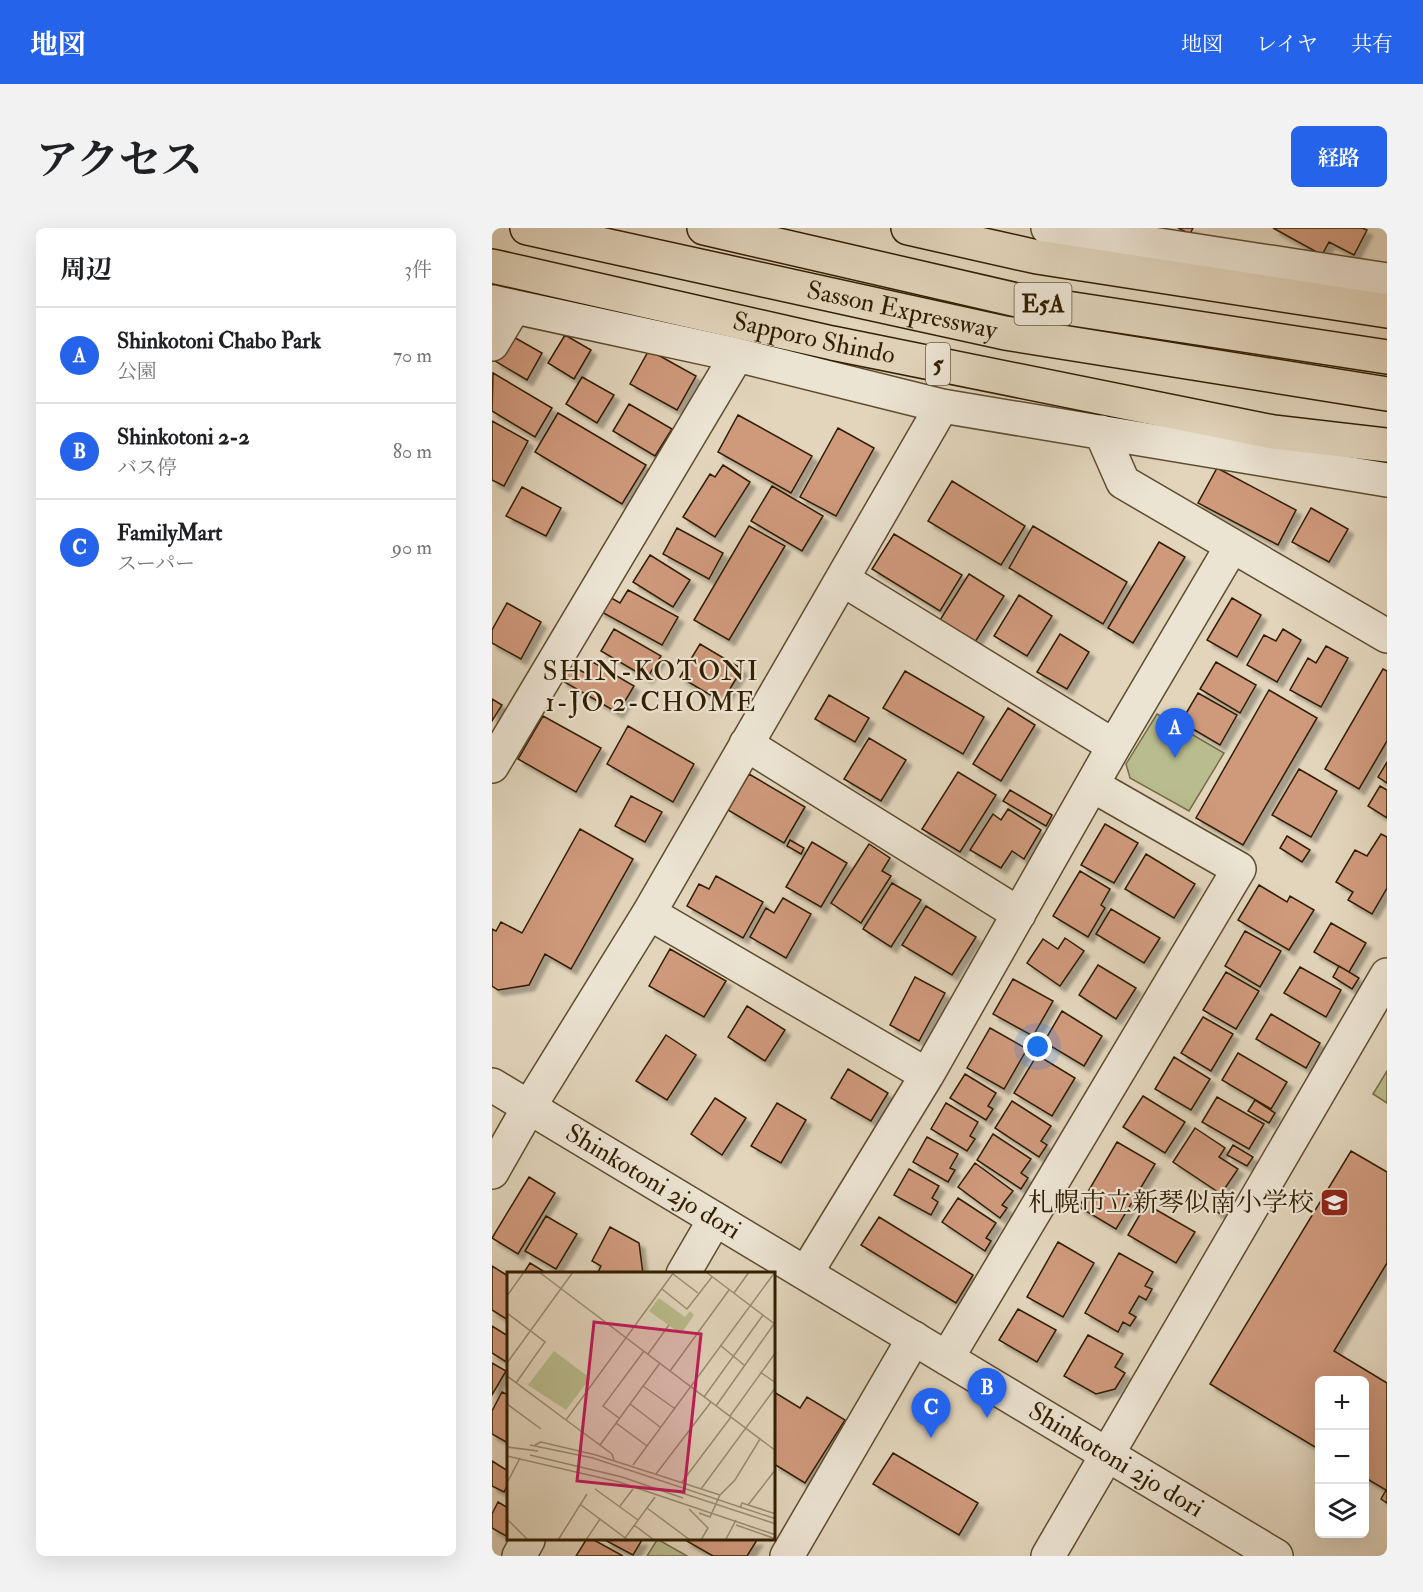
<!DOCTYPE html>
<html lang="ja">
<meta charset="utf-8">
<style>
:root{--surface:#fff;--page:#f2f2f2;--text:#202124;--muted:#757577;--line:#e0e0e0;--accent:#2563eb}
body{margin:0;font-family:"IM FELL Double Pica","Noto Serif JP",serif;background:var(--page);color:var(--text)}
.controls{position:absolute;right:18px;bottom:18px;display:grid;overflow:hidden;border-radius:9px;box-shadow:0 6px 24px #0002}
.controls button{width:54px;height:54px;display:grid;place-items:center;padding:0;border:0;border-bottom:2px solid var(--line);background:var(--surface);color:var(--text);font:30px sans-serif}
.you{position:absolute;left:546px;top:819px;width:21px;height:21px;margin:-15px;border:4px solid #fff;border-radius:50%;background:#1a73e8;box-shadow:0 0 0 9px #1a73e833}
.badge{display:grid;place-items:center;width:39px;height:39px;border-radius:50%;background:var(--accent);color:#fff;font-size:20px;font-weight:700}
.pin{position:absolute;translate:-50% -50px;filter:drop-shadow(0 2px 3px #0008)}
.pin::after{content:'';position:absolute;top:32px;width:21px;height:18px;background:inherit;clip-path:polygon(0 0,100% 0,50% 100%)}
.list{margin:0;padding:0;list-style:none}
h2{display:flex;justify-content:space-between;align-items:center;height:78px;margin:0;padding:0 24px;font-size:26px}
h2 small{font-size:20px;font-weight:400;color:var(--muted)}
.list li{display:grid;grid-template-columns:39px 1fr auto;gap:18px;align-items:center;box-sizing:border-box;height:96px;padding:0 24px;border-top:2px solid var(--line)}
.list b{display:block;font-size:22px;white-space:nowrap}
.list p{margin:0;font-size:20px;white-space:nowrap;color:var(--muted)}
.list em{font-size:20px;font-style:normal;color:var(--muted)}
.icon{flex:none;width:33px;height:33px;fill:none;stroke:currentColor;stroke-width:2;stroke-linecap:round;stroke-linejoin:round}
.map{position:relative;flex:none;width:895px;height:1328px;overflow:hidden;border-radius:9px}
header{display:flex;align-items:center;gap:36px;box-sizing:border-box;height:84px;padding:0 30px;background:var(--accent);color:#fff}
header strong{font-size:28px}
nav{display:flex;gap:33px;margin-inline-start:auto;font-size:21px}
.intro{display:flex;align-items:center;justify-content:space-between;box-sizing:border-box;height:144px;padding:0 36px}
h1{margin:0;font-size:42px}
.button{padding:15px 27px;border-radius:9px;background:var(--accent);color:#fff;font-size:21px;font-weight:700}
main{display:flex;gap:36px;padding:0 36px}
aside{flex:1;background:var(--surface);border-radius:9px;box-shadow:0 6px 24px #0002}
.map>svg:first-child{display:block}
.park{fill:#b9bc8d;stroke:#766d46;stroke-width:1.5}
.building{fill:#cf997c;stroke:#321e00;stroke-width:1.5;filter:url(#shadow)}
.lines{fill:none;stroke-linecap:round;stroke-linejoin:round}
.minor-casing{stroke:#5e4c2f;stroke-width:36}
.tertiary-casing{stroke:#5e4c2f;stroke-width:36}
.trunk-casing{stroke:#321e00;stroke-width:36}
.motorway-casing{stroke:#321e00;stroke-width:36}
.minor{stroke:#ece4d3;stroke-width:33}
.tertiary{stroke:#ece4d3;stroke-width:33}
.trunk{stroke:#e2d5bc;stroke-width:33}
.motorway{stroke:#e2d5bc;stroke-width:33}
.labels{text-anchor:middle;dominant-baseline:central;stroke-width:4.5;stroke-linejoin:round;paint-order:stroke}
.shield{fill:#ece4d3;stroke:#6a593f;stroke-width:1.5}
.shield-label{font-size:24px;font-weight:bold;fill:#321e00}
.street-label{font-size:26px;fill:#321e00;stroke:#ece4d3}
.poi-label{font-size:26px;fill:#321e00;stroke:#ece4d3;text-anchor:end}
.neighbourhood-label{font-size:27px;letter-spacing:1.5px;fill:#321e00;stroke:#ece4d3}
.inset-road{fill:none;stroke:#9c8c71;stroke-width:1.5}
.view{fill:#c2185b;fill-opacity:0.15;stroke:#c2185b;stroke-width:3}
.inset-edge{fill:none;stroke:#321e00;stroke-width:3}
</style>
<header>
<strong>地図</strong>
<nav><a>地図</a><a>レイヤ</a><a>共有</a></nav>
</header>
<div class="intro"><h1>アクセス</h1><a class="button">経路</a></div>
<main>
<aside>
<h2>周辺<small>3件</small></h2>
<ul class="list">
<li><span class="badge">A</span><div><b>Shinkotoni Chabo Park</b><p>公園</p></div><em>70 m</em></li>
<li><span class="badge">B</span><div><b>Shinkotoni 2-2</b><p>バス停</p></div><em>80 m</em></li>
<li><span class="badge">C</span><div><b>FamilyMart</b><p>スーパー</p></div><em>90 m</em></li>
</ul>
</aside>
<div class="map">
<svg width="895" height="1328" viewBox="0 0 895 1328">
<defs>
<filter id="shadow"><feDropShadow dx="5.5" dy="5.5" stdDeviation="1.5" flood-color="#0004"/></filter>
</defs>
<rect width="100%" height="100%" fill="#e2d5bc"/>
<filter id="stains"><feTurbulence type="fractalNoise" baseFrequency=".00333" numOctaves="4"/><feColorMatrix values="0 0 0 0 .2 0 0 0 0 .09 0 0 0 0 .02 0 0 0 .5 -.17"/></filter>
<radialGradient id="worn" r=".72"><stop offset=".6" stop-color="#630" stop-opacity="0"/><stop offset="1" stop-color="#630" stop-opacity=".3"/></radialGradient>
<path class="park" d="M665 486 732 525 697 583 638 550 634 536Z
M895 843V875L881 866Z
M165 1312H167L195 1328H155Z"/>
<path class="building" d="M686 0H701L698 6Z
M781 0H870L875 2 862 27 837 14 830 27Z
M18 107 50 125 35 152 3 133Z
M73 107 99 122 82 151 56 135Z
M157 122 204 148 185 182 138 156Z
M1 145 60 180 43 209 0 183Z
M90 149 122 167 105 195 74 176Z
M137 176 180 201 163 228 121 203Z
M66 185 154 237 130 276 43 224Z
M246 187 320 228 299 265 226 224Z
M0 193 36 213 12 258 0 252Z
M346 200 382 220 344 288 308 269Z
M231 237 258 254 223 309 191 289 218 246 223 249Z
M725 240 804 282 786 317 706 275Z
M460 253 533 298 509 337 436 293Z
M280 258 331 288 310 323 259 293Z
M30 259 69 280 54 308 14 288Z
M819 280 856 301 837 334 800 314Z
M257 298 293 318 237 412 202 392Z
M541 298 635 354 611 396 517 340Z
M185 300 231 325 217 351 171 326Z
M402 306 470 347 448 383 380 341Z
M667 314 693 329 641 415 616 400Z
M158 327 198 352 181 379 141 354Z
M477 346 512 368 483 414 448 392Z
M136 362 186 389 170 417 106 382 114 367 128 375Z
M527 367 560 388 535 428 502 408Z
M740 370 769 387 745 429 715 412Z
M15 375 49 394 29 431 0 415V402Z
M122 401 169 428 155 450 109 423Z
M791 401 809 412 785 454 755 437 772 407 784 413Z
M568 406 597 424 575 461 545 444Z
M208 416 250 441 230 474 188 449Z
M834 418 856 430 829 479 798 462 816 430 824 435Z
M99 433 142 458 126 485 69 452 78 437 93 445Z
M724 434 764 457 748 485 708 461Z
M891 441 895 443V513L867 561 833 541Z
M413 443 492 489 471 526 391 480Z
M777 462 825 490 751 617 704 590Z
M706 465 745 487 728 517 689 494Z
M337 467 377 490 363 514 323 491Z
M0 471 10 477 0 493Z
M516 480 543 497 509 553 481 536Z
M51 488 109 520 84 564 26 531Z
M136 498 202 536 181 574 115 536Z
M377 510 414 532 389 573 352 551Z
M895 534V555L886 549Z
M807 541 845 563 819 609 780 587Z
M466 544 504 567 468 624 430 601Z
M257 546 313 579 292 615 236 582Z
M888 558 895 562V590L876 578Z
M518 562 560 587 554 598 511 573Z
M139 568 170 584 153 614 123 598Z
M516 581 549 602 532 631 520 623 509 640 478 622 501 586 509 592Z
M613 596 646 615 622 655 589 637Z
M88 601 141 631 79 741 53 726 37 757 6 762 0 758V701L4 703 9 694 30 705Z
M889 606 895 609V660L880 686 856 672 861 664 844 654 863 622 875 628Z
M795 608 818 622 810 634 788 620Z
M298 612 312 620 309 626 295 618Z
M320 614 355 635 329 679 294 659Z
M377 616 398 630 390 643 399 648 369 695 339 675Z
M654 626 703 656 682 690 633 661Z
M588 643 618 661 609 677 613 680 596 709 561 688Z
M224 648 271 674 251 710 195 678 207 656 217 661Z
M400 655 429 672 399 719 371 701Z
M767 657 795 674 798 668 822 682 797 722 746 692Z
M291 670 319 686 294 730 258 709 274 680 282 685Z
M434 678 484 709 460 747 410 717Z
M619 681 668 710 652 735 604 706Z
M839 695 874 715 857 744 822 724Z
M753 703 789 723 768 759 733 738Z
M573 710 592 723 568 758 535 735 551 711 566 721Z
M178 721 234 753 212 789 157 758Z
M606 737 644 760 624 791 587 767Z
M847 738 867 750 860 761 841 749Z
M808 739 849 762 834 789 792 765Z
M734 744 767 763 744 801 711 782Z
M423 749 453 765 427 813 398 797Z
M521 751 561 773 541 808 501 786Z
M255 778 293 802 273 833 236 809Z
M570 783 610 808 592 838 552 814Z
M779 786 828 815 814 840 764 811Z
M711 789 741 806 719 843 689 825Z
M498 800 535 821 512 861 475 840Z
M174 807 204 827 175 872 144 853Z
M746 825 795 854 779 881 730 852Z
M545 827 583 850 560 888 522 865Z
M682 829 718 851 699 882 663 861Z
M356 841 396 865 379 893 339 870Z
M473 846 504 865 496 878 501 881 494 892 458 870Z
M651 868 693 894 673 925 631 899Z
M725 869 772 896 757 921 710 894Z
M223 870 254 890 230 927 199 906Z
M763 872 783 885 777 895 756 883Z
M520 873 559 898 549 913 555 917 547 929 503 900Z
M285 875 314 892 289 935 259 918Z
M454 875 486 894 478 908 483 911 475 923 439 901Z
M703 900 733 920 727 929 746 941 729 966 681 934Z
M501 906 539 931 529 945 536 950 529 961 485 932Z
M435 909 466 926 458 940 463 942 456 954 421 934Z
M625 914 663 936 624 1001 587 979Z
M741 917 761 929 755 938 735 927Z
M859 923 895 944V1035L842 1123 895 1155V1275L889 1271 894 1262 872 1249V1152H828V1222L718 1156Z
M483 935 521 963 510 977 515 980 508 990 466 959Z
M417 941 447 958 440 970 446 974 439 987 402 967Z
M37 949 63 965 26 1026 0 1010Z
M730 967 738 971 729 986 721 982Z
M466 970 504 995 494 1010 499 1013 493 1023 450 994Z
M654 976 703 1004 684 1035 636 1007Z
M54 988 85 1006 64 1041 33 1023Z
M387 989 481 1047 464 1075 369 1017Z
M118 999 147 1015 151 1046H105L109 1038 100 1033Z
M566 1014 602 1035 571 1089 535 1069Z
M627 1025 661 1044 653 1058 660 1061 654 1072 647 1068 637 1085 644 1089 638 1098 631 1094 626 1104 593 1085Z
M38 1035 56 1046H31Z
M0 1038 16 1048V1092L0 1082Z
M526 1081 564 1102 545 1134 507 1112Z
M0 1098 16 1108V1135L0 1125Z
M596 1107 631 1126 623 1139 633 1145 623 1161 604 1166 572 1148Z
M0 1135 14 1143 0 1167Z
M10 1164 16 1167V1215L0 1206V1183Z
M282 1164 308 1180 315 1169 353 1192 313 1255 282 1236Z
M401 1225 486 1275 467 1307 381 1256Z
M0 1233 16 1243V1256L12 1264 0 1258Z
M6 1274 16 1280V1309L0 1300V1286Z
M94 1312H102L131 1328H84Z
M113 1312H150L141 1327Z
M193 1312H265L255 1328H221Z"/>
<g class="lines">
<defs>
<path id="minor" d="M556 0 895 52
M0 74 245 127 450 178 895 252
M0 116 22 79
M609 204 631 254 895 408
M350 351 622 518
M254 516 527 686
M0 538 245 127
M157 685 435 847
M0 944 37 879 157 685 450 178
M314 1045 435 847 622 518 740 318
M191 1046 223 991
M455 1130 747 641 600 557
M27 1328 36 1312
M295 1328 422 1110
M556 1328 895 747"/>
<g id="tertiary">
<path id="s1" d="M0 857 784 1328"/>
</g>
<g id="trunk">
<path d="M416 0 545 29 895 83"/>
<path id="s2" d="M0 38 340 115 781 204 895 217"/>
</g>
<g id="motorway">
<path id="s3" d="M35 0 513 105 895 166"/>
<path d="M212 0 529 73 895 129"/>
</g>
</defs>
<use href="#minor" class="minor-casing"/>
<use href="#tertiary" class="tertiary-casing"/>
<use href="#trunk" class="trunk-casing"/>
<use href="#motorway" class="motorway-casing"/>
<use href="#minor" class="minor"/>
<use href="#tertiary" class="tertiary"/>
<use href="#trunk" class="trunk"/>
<use href="#motorway" class="motorway"/>
</g>
<defs>
<symbol id="school-square" viewBox="-11 -11 22 22"><rect x="-9" y="-9" width="18" height="18" rx="4" fill="#8f2418" stroke="#ece4d3"/><path d="M0-5L7-2L0 1L-7-2ZM-4 1L0 2.5L4 1V4Q0 6-4 4Z" fill="#fff"/></symbol>
</defs>
<g fill-rule="evenodd">
<use href="#school-square" x="826" y="958" width="33" height="33"/>
</g>
<g class="labels">
<g class="shield">
<rect x="522.5" y="55" width="57" height="42" rx="4.5"/>
<rect x="434" y="115" width="24" height="42" rx="4.5"/>
</g>
<g class="shield-label">
<text x="551" y="76">E5A</text>
<text x="446" y="136">5</text>
</g>
<g class="street-label">
<text stroke="none"><textPath href="#s3" startOffset="384">Sasson Expressway</textPath></text>
<text stroke="none"><textPath href="#s2" startOffset="330">Sapporo Shindo</textPath></text>
<text stroke="none"><textPath href="#s1" startOffset="188">Shinkotoni 2jo dori</textPath></text>
<text stroke="none"><textPath href="#s1" startOffset="728">Shinkotoni 2jo dori</textPath></text>
</g>
<g class="poi-label">
<text x="822" y="975">札幌市立新琴似南小学校</text>
</g>
<g class="neighbourhood-label">
<text x="159" y="443">SHIN-KOTONI<tspan x="159" dy="31">1-JO 2-CHOME</tspan></text>
</g>
</g>
<g transform="translate(15 1044)">
<rect width="268" height="268" fill="#e2d5bc"/>
<path d="M152 26 178 45 183 39 187 43 174 62 142 39ZM47 79 83 106 59 138 21 113Z" fill="#b9bc8d"/>
<path class="inset-road" d="M32 0 269 179M199 0 269 53M166 2 191 21M155 17 180 37 205 5M227 21 242 0M0 24 17 0M0 41 38 70 9 111M213 73 237 93M141 82 162 53M0 91 66 0M163 99 222 18M253 100 269 111M0 104 59 148 167 0M136 114 167 136M197 125 256 43M0 132 34 157M123 132 153 155M209 134 267 52M223 144 269 80M112 146 96 134 137 79M59 148 105 182 107 188M109 151 140 174M23 173 86 186 269 247M28 173 34 170 89 183 213 223M93 173 153 91M0 175 31 179M23 183 115 205 176 226M0 184 112 210 269 263M126 193 268 0M149 202 204 130M175 210 224 145M0 211 13 186M88 217 131 248M194 217 269 115M172 220 269 252M74 233 121 268M241 233 269 197M113 234 126 217M140 236 183 268M233 236 235 231 269 242M182 237 201 256 194 268M192 241 203 245 213 223 228 208 253 167M0 247 21 268M127 253 147 268M229 253 269 267M118 266 148 225M219 267 229 248M51 268 80 222M79 268 93 247"/>
<path class="view" d="M87 50 194 62 177 220 70 209Z"/>
<rect width="268" height="268" class="inset-edge"/>
</g>
<rect width="100%" height="100%" filter="url(#stains)"/>
<rect width="100%" height="100%" fill="url(#worn)"/>
</svg>
<div class="controls">
<button>+</button>
<button>−</button>
<button><svg class="icon" aria-label="layers" viewBox="0 0 24 24"><path d="M12 4l9 5-9 5-9-5zM3 14l9 5 9-5"/></svg></button>
</div>
<div class="you"></div>
<div class="pin badge" style="left:683px;top:530px">A</div>
<div class="pin badge" style="left:495px;top:1190px">B</div>
<div class="pin badge" style="left:439px;top:1210px">C</div>
</div>
</main>
